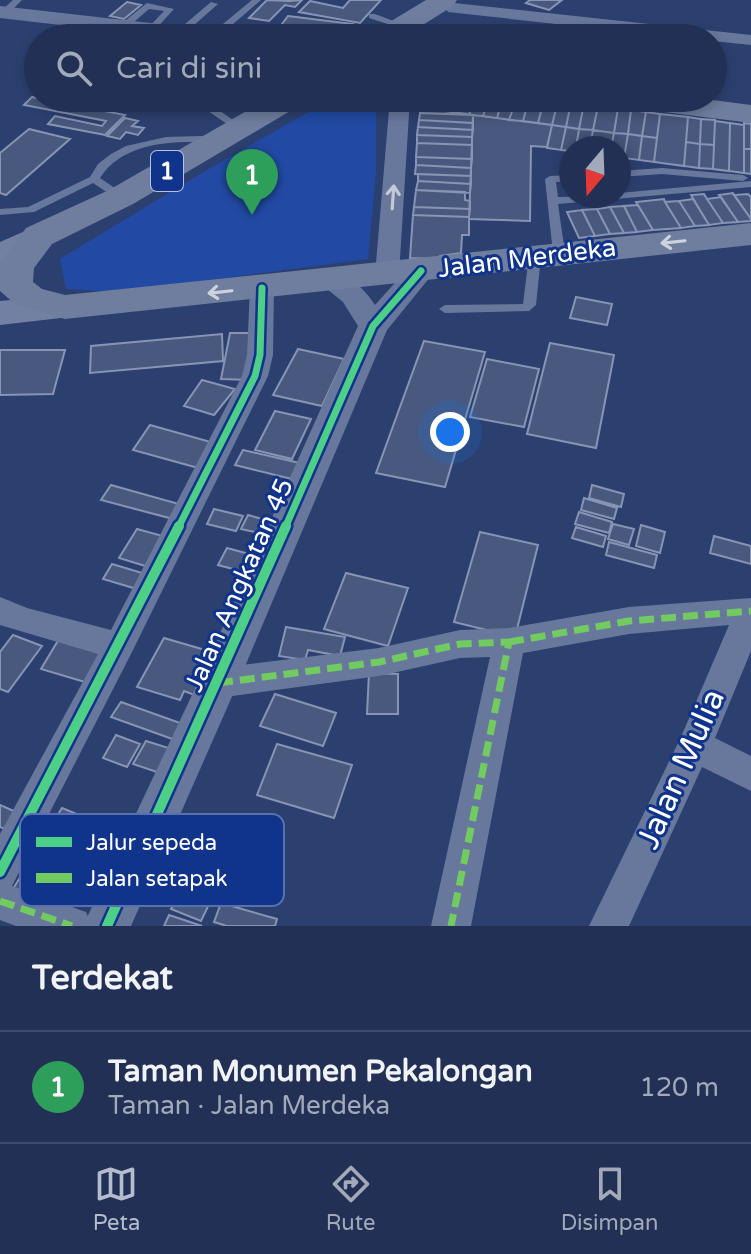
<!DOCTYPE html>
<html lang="id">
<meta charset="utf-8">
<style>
:root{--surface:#213054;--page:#2d3c5e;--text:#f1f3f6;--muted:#a2a9b8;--line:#3e4b6b;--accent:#b5bccd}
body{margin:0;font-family:"Varela Round",sans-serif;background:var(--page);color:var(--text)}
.compass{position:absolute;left:559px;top:136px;width:72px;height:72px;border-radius:50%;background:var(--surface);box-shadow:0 4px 12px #0003;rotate:199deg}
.you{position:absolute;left:450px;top:432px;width:28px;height:28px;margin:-20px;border:6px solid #fff;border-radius:50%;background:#1a73e8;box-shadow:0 0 0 12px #1a73e833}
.badge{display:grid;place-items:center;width:52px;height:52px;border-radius:50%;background:var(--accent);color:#fff;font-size:26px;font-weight:700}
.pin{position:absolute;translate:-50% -66px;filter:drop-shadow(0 2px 4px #0008)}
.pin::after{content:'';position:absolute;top:42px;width:28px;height:24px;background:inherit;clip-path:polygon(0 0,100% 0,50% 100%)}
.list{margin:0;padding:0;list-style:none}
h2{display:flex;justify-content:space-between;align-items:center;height:104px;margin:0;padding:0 32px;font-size:34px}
h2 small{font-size:26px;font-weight:400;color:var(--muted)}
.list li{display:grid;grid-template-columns:52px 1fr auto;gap:24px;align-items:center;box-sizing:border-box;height:112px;padding:0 32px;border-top:2px solid var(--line)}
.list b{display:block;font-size:30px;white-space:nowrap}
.list p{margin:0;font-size:26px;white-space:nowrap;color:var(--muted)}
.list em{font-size:26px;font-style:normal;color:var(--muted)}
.icon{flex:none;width:44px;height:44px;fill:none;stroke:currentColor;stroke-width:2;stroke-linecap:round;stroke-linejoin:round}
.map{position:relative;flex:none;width:751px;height:926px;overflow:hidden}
.search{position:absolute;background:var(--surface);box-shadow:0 4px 12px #0003;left:24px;right:24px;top:24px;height:88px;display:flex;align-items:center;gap:20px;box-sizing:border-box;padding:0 28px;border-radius:44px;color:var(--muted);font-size:30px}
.sheet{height:216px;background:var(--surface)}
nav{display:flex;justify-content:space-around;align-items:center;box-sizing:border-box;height:112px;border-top:2px solid var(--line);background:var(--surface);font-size:22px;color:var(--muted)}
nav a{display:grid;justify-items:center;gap:4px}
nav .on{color:var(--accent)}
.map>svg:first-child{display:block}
.green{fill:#224aa4}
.building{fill:#48587e;stroke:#8794b3;stroke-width:2}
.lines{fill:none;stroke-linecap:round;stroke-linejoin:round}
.service{fill:#68779c;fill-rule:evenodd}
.minor{fill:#68779c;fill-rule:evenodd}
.tertiary{fill:#68779c;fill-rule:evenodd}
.primary{fill:#7281a3;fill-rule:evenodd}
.trunk{fill:#6f7e9f;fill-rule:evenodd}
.quiet{stroke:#71cb61;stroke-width:7;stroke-dasharray:15 7;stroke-linecap:butt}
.cycleway-far1-casing{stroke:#10338c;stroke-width:12}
.cycleway-casing{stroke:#10338c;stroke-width:15}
.cycleway-far1{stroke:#4dcf88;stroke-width:7}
.cycleway{stroke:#4dcf88;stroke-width:10}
.oneway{stroke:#c3c9d7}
.oneway2{stroke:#cdd2dd}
.labels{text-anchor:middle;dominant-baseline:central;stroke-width:6;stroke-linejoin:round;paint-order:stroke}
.shield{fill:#10338c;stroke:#b7c2dc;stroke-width:2}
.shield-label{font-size:24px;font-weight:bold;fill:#fff}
.street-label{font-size:26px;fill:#fff;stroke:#10338c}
.near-street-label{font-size:32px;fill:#fff;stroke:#10338c}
.key{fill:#10338c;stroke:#5870ae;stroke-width:2}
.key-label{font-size:22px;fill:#fff}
</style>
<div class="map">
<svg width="751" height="926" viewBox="0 0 751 926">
<rect width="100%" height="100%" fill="#2c4070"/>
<path class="green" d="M333 98H376V171L368 259 119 292 66 289 60 259 205 171Z"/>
<path class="building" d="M267 0 289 1 302 0 295 7 285 5 269 21 249 18Z
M350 0H381L360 23 299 12 310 1 343 8Z
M530 0H562L549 10 526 3Z
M127 2 141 5 124 19 110 16Z
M288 16 353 24 346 36 279 28Z
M32 97 125 115 105 135 48 124 55 116 102 126 106 121 24 105Z
M424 98H448L442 106 422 104Z
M448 98H462L457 113 443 111Z
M462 98H475L469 115 457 113Z
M475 98H489L483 116 469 115Z
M489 98H503L497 118 483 116Z
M503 98H517L509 120 497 118Z
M517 98 529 99 523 121 509 120Z
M529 99 544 101 538 123 523 121Z
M544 99 558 101 552 125 538 123Z
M558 101 571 103 566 127 552 125Z
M571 103 584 104 579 129 566 127Z
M422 104 442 106 440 110 473 115 421 113Z
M584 104 598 106 593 130 579 129Z
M598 106 618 108 614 133 593 130Z
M618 108 631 110 628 134 614 133Z
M631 110 646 112 642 136 628 134Z
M646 112 660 114 657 138 642 136Z
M420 113 473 115V123L419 120Z
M660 114 688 117 684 166 654 162Z
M473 115 552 125 547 147 531 146 530 221 469 219Z
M688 117 701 119 700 144 686 142Z
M125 118 138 121 132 126 144 128 138 135 126 132 120 139 107 136Z
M701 119 715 120 714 145 700 144Z
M419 120 473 123V130L418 127Z
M715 121 730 123 729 171 713 169Z
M730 123 744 125V173L729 171Z
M744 123 751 124V149H744Z
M552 125 566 127 561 150 547 148Z
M418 127 473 130 472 137 417 135Z
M566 127 579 129 576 148H571V151L561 150Z
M29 129 70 139 6 195 0 193V153Z
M579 129 593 130 590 148H576Z
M593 130 614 133 611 148H590Z
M614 133 628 134 624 158H619V148H611Z
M628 134 642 136 639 160 624 158Z
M417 135 472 137V145L417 143Z
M642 136 657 138 654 162 639 160Z
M686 142 700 144 699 168 684 166Z
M417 143 472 145V159L416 157Z
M700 144 714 145 713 169 699 168Z
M744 149H751V174L744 173Z
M416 157 472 159 471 168 416 165Z
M416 165 471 168V176L415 174Z
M418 174 471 176V184L418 181Z
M418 181 471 184 470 193 416 190Z
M416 190 465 192V200L470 201V209L414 207Z
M733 193 751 219V221L738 222 719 195Z
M704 194 707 199 723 223 709 225 691 195Z
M748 194 751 197V219L734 195Z
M721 197 738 222 723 223 707 199Z
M664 199 665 202 681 228 653 230 636 202Z
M693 199 709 225 695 226 679 201Z
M679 201 695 226 681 228 665 202Z
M638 205 653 230 637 232 624 206Z
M624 206 637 232 624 233 610 207Z
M414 207 470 209 469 217 413 215Z
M610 207 624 233 610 234 597 209Z
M597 209 610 234 595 236 582 210Z
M582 210 595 236 579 238 567 212Z
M413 215 469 217V235H462L461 253 440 256 441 259 410 258Z
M576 297 612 304 607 325 570 318Z
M230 333H260L252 380 221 379Z
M222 334 223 361 90 373 91 346Z
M424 341 485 352 445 487 376 473Z
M550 343 614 355 596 448 527 434Z
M298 349 344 359 322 406 273 395Z
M0 350H65L53 394 0 395Z
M487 359 539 369 524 427 470 417Z
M202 380 235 389 214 415 184 406Z
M275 411 311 419 292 459 255 450Z
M150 425 218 444 202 469 133 450Z
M243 450 304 464 296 480 235 465Z
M111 485 186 506 177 520 101 500Z
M592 485 624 494 621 507 589 498Z
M584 498 617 508 614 519 581 510Z
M214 509 243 516 236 531 207 524Z
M579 512 612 522 609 533 575 524Z
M248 515 266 520 259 533 241 529Z
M613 524 634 529 629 545 608 539Z
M641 525 665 532 660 553 636 546Z
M576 527 606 536 603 547 572 538Z
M137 529 170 538 152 568 119 558Z
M480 532 538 545 515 637 454 622Z
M714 536 751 546V564L710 553Z
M609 542 657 555 654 568 606 555Z
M227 548 260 557 252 574 218 565Z
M112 564 149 575 140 590 103 579Z
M346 573 408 588 388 646 324 629Z
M286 627 345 637 340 656 308 650 305 660 279 656Z
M13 635 42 646 8 692 0 689V652Z
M164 638 205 650 199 663 214 668 200 697 184 691 180 700 137 687Z
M59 639 111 655 95 685 41 669Z
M369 673 398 674V714H367Z
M275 694 336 713 323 746 260 726Z
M121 702 183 724 175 740 111 717Z
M116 735 140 744 127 767 103 758Z
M146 741 175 750 163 774 133 764Z
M277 744 352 765 334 818 257 795Z
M0 805 16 812 5 829 0 827Z
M62 808 115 830 69 912 13 889Z
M182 888 211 900 201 921 171 909Z
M221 903 277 919 275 926H227L214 922Z
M169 915 202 926H164Z"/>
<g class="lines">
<path class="service" d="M13 0H22L7 15H1V11Z
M252 0H261L218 37H212V33Z
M211 2 218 4 184 34H178V30Z
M147 3 174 9 154 31 147 29 164 11 149 9 127 28H121V24Z
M369 14H375L407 26 403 29 369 18Z
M208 98H218L213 106 233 120 248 124V128L227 124 205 109 203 107Z
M248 98H262L281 107 273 109Z
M201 136 216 137 221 140C213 145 201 142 190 142 157 142 119 148 100 178L125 195V199H117L93 183 34 212 0 215V209L28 207 90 177 98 164 111 154 126 146 166 137Z
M662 168 743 175 748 178 743 181 662 174 619 177V171Z
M571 175V181L556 182 558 197 619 196V193L751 181V187L558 204 565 253 559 256 553 253 545 179 550 176Z
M535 252 541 256 536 305 529 311 445 313 439 309 445 305 523 304 529 256Z"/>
<path class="minor" d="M454 3 751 35V45L713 41V38H683L448 12 445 8 448 4Z
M390 98H410L399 275 395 280H379L375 275Z
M262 280 270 283 274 288 273 355 268 376 130 656 12 886 86 912 92 926H16L0 920V834L98 654 0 625V597L27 608 111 630 242 376 247 355 250 288 254 283Z
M751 598V651L715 738 751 756V791L702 767 629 926H589L681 737 729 625 629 634 523 653 471 926H431L490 657 460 658 379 676 218 698 206 693 201 683 206 673 218 668 379 648 460 630 509 628 629 607Z"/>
<path class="tertiary" d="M0 6 230 32 241 38H173L0 18Z
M421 262 431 265 435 271 387 330 238 683 131 926H83L199 680 358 326 343 302 316 280 320 274C344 268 363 287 375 305L411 265Z"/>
<path class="primary" d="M39 225 52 228 57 236C46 252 19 263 0 268V242Z
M65 295 78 298 84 307 78 316 0 325V301Z"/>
<path class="trunk" d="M426 0H457L453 6 402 38H369L373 32Z
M269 98H306L302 104 133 204 52 244 34 268 33 282 42 289 65 295 751 223V245L65 319 16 305 0 291V263L26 228 109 190Z
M610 98H697L751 105V123L625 107 614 104Z"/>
<path class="quiet" d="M509 642 629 621 751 611
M218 683 379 662 460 644 509 642 451 926
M0 901 72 926"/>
<defs>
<path id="cycleway-far1" d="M178 528 255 376 260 355 262 288
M285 528 373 326 421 271"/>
<path id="cycleway" d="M0 872 179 526
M107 926 286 526"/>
</defs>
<use href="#cycleway-far1" class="cycleway-far1-casing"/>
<use href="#cycleway" class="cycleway-casing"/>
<use href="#cycleway-far1" class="cycleway-far1"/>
<use href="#cycleway" class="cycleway"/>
</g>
<defs><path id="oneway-shaft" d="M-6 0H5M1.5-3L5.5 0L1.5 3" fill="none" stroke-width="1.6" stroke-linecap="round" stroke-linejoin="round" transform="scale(2)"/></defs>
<use class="oneway" href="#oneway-shaft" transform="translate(393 197) rotate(-86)"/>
<g class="oneway2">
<use href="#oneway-shaft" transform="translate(673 242) rotate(174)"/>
<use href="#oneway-shaft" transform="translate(220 292) rotate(174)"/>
</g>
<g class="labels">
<rect class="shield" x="151" y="151" width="32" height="40" rx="6"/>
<g class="shield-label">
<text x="167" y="171">1</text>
</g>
<g class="street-label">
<text transform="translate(527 258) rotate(-7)">Jalan Merdeka</text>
<text transform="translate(239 585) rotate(-66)">Jalan Angkatan 45</text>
</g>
<g class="near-street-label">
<text transform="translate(681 769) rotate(-66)">Jalan Mulia</text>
</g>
</g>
<rect x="20" y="814" width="264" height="92" rx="12" class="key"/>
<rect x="36" y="837" width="36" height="10" fill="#4dcf88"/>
<rect x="36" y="873" width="36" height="10" fill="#71cb61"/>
<g class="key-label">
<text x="86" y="850">Jalur sepeda</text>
<text x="86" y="886">Jalan setapak</text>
</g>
</svg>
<svg class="compass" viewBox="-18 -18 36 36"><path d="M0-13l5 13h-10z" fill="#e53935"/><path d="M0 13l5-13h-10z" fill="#a2a9b8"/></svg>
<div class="you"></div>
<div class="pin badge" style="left:252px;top:215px;background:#2e9e5b">1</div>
<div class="search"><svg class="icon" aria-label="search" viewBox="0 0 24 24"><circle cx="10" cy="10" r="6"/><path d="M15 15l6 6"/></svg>Cari di sini</div>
</div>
<section class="sheet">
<h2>Terdekat<small></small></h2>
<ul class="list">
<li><span class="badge" style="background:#2e9e5b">1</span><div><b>Taman Monumen Pekalongan</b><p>Taman · Jalan Merdeka</p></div><em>120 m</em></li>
</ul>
</section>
<nav>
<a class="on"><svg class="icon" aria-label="map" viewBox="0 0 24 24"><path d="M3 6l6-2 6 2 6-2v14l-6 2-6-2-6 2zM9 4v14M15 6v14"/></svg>Peta</a>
<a><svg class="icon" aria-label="directions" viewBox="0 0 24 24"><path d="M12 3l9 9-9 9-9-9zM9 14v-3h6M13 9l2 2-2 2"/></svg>Rute</a>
<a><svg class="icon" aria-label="saved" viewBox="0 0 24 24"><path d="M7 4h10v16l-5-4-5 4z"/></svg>Disimpan</a>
</nav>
